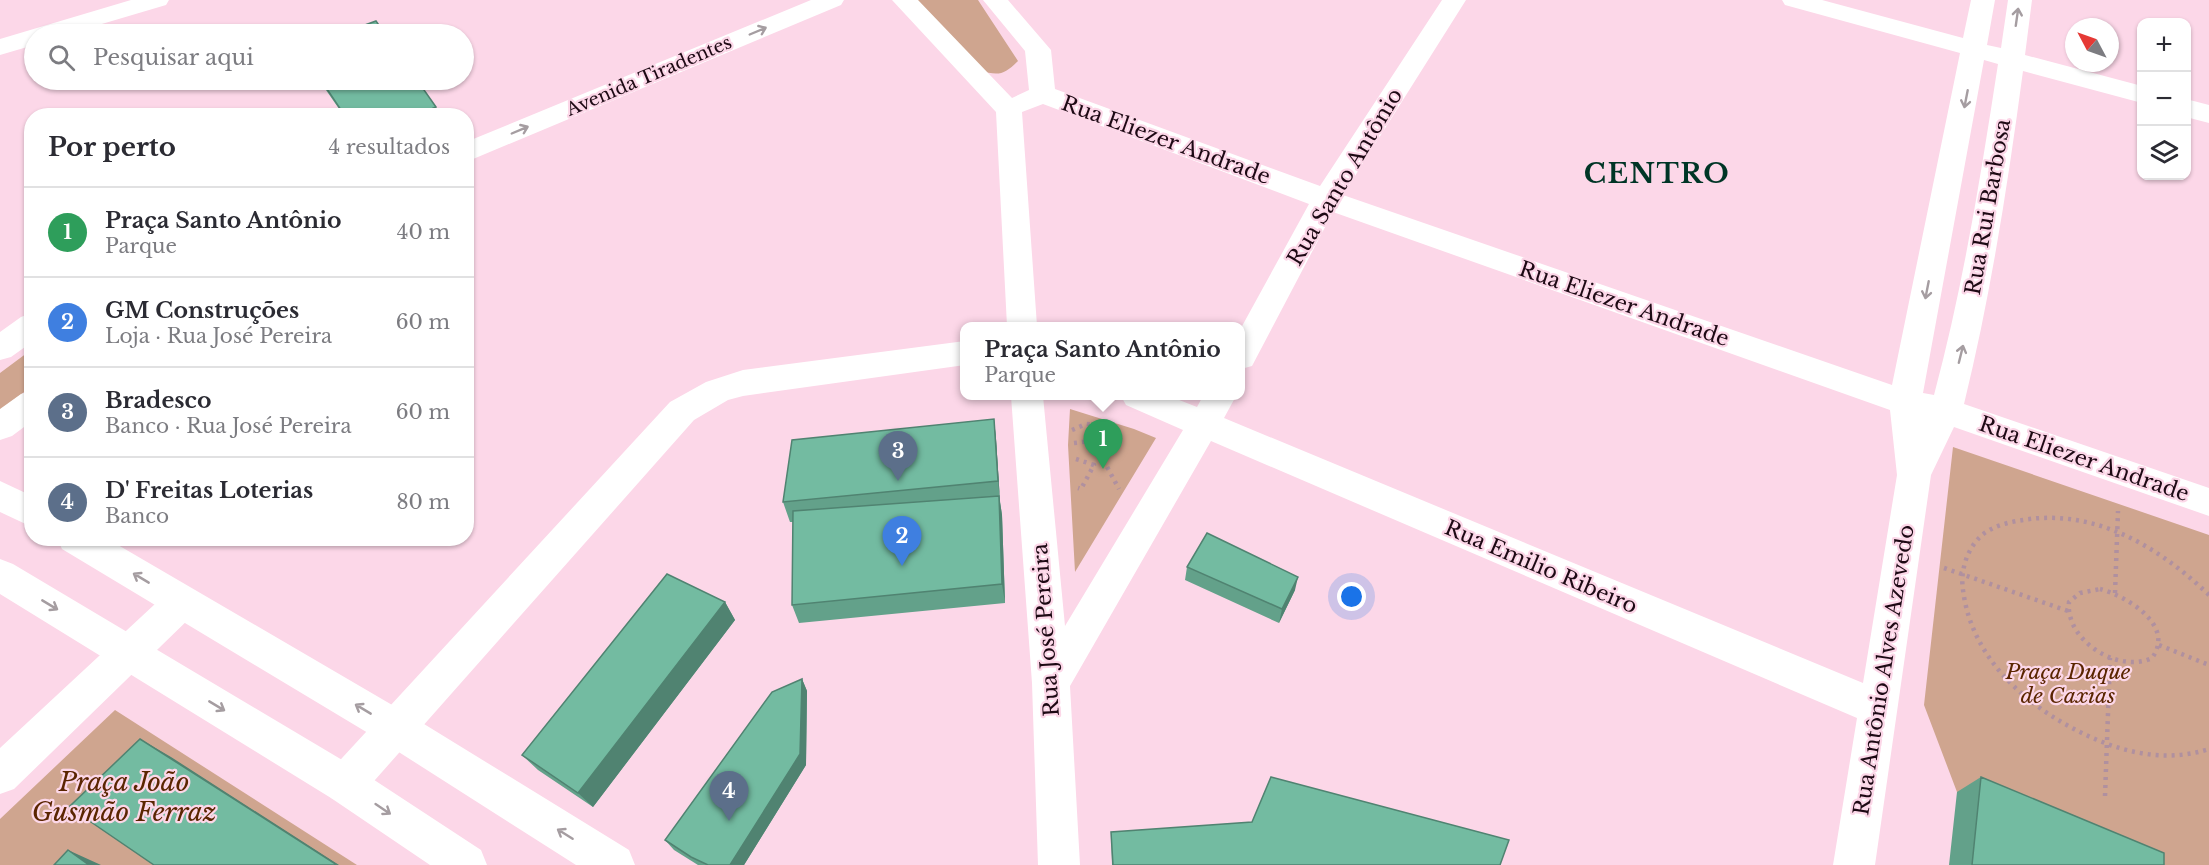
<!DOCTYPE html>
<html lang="pt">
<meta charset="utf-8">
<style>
:root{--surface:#fff;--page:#f2f2f3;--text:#2b2b33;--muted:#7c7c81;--line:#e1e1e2;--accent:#008263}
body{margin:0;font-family:"Libre Baskerville",serif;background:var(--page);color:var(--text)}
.controls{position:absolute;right:18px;top:18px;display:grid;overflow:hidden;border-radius:12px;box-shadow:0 2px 4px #0004}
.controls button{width:54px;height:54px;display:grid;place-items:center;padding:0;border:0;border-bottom:2px solid var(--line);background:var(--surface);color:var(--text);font:30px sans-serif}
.compass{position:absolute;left:2065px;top:18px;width:54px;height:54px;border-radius:50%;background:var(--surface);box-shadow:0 2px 4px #0004;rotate:311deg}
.you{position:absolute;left:1352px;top:597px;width:21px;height:21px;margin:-15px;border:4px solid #fff;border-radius:50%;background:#1a73e8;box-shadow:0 0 0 9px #1a73e833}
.badge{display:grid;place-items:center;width:39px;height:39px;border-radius:50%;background:var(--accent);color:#fff;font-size:20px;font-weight:700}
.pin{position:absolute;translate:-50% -50px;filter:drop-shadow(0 2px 3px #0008)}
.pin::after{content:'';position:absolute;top:32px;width:21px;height:18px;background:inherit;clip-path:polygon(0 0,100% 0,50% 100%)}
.popup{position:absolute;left:960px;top:322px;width:285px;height:78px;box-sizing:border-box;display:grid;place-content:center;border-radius:12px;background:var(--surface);filter:drop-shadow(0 2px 4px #0005);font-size:20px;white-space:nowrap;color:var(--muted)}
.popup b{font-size:22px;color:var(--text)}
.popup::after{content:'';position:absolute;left:50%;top:100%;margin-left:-12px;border:12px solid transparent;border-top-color:var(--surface)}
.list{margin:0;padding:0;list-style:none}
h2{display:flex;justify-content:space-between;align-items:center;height:78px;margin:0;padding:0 24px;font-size:26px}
h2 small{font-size:20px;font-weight:400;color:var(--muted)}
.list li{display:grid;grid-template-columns:39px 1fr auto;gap:18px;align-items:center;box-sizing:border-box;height:90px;padding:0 24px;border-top:2px solid var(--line)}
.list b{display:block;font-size:22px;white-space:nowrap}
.list p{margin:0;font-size:20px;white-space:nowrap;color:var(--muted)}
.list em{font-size:20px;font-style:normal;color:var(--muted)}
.icon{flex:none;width:33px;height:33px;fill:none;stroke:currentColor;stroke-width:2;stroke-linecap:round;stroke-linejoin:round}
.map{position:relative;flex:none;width:2209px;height:865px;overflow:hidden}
.search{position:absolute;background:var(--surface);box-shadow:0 2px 4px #0004;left:24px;top:24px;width:450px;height:66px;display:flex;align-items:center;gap:15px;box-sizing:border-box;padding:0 21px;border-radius:33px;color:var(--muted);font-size:22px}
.panel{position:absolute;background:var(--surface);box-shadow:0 2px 4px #0004;left:24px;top:108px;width:450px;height:438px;border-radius:24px}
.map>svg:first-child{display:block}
.green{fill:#cfa58f}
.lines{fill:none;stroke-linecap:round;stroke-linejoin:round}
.path{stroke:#b0909f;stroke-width:4.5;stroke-dasharray:3 5;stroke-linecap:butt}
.street{fill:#fff;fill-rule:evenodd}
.secondary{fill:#fff;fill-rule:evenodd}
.wall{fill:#63a18a}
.shaded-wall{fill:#508371}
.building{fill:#73bba1;stroke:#508371;stroke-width:1.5}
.oneway{stroke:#a59da1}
.labels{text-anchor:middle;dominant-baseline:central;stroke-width:4.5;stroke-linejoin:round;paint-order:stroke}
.far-street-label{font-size:18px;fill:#1d0914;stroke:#fcd7e8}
.street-label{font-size:21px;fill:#1d0914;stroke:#fcd7e8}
.park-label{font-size:21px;font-style:italic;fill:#5a2500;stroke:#fcd7e8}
.near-park-label{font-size:26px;font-style:italic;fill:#5a2500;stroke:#fcd7e8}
.district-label{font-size:27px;font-weight:bold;letter-spacing:1.5px;fill:#003526;stroke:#fcd7e8}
</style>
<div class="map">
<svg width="2209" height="865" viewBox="0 0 2209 865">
<rect width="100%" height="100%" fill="#fcd7e8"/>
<path class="green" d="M917 0H978L1018 61C1003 76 999 75 979 71Z
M31 350V387L0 410V373Z
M1070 409 1134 429 1156 438 1075 572 1068 445Z
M1953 447 2209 535V865H2131L1957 792 1924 705Z
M115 710 357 865H0V819Z"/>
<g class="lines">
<path class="path" d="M1072 430 1086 424 1113 426
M1092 439 1119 489
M1074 443 1091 441 1095 429 1090 424
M1076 459 1094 465 1081 489 1078 488
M1944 568 2068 611
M2100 589C2126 596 2176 625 2152 658 2118 674 2065 640 2069 602L2080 593Z
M2115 593 2118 511
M2209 595C2159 547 2095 508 2023 520 2009 522 1992 526 1981 536 1967 549 1960 571 1963 590 1971 654 2019 700 2074 729 2116 751 2162 764 2209 749
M2159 645 2209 665
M2105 796 2110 658"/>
<path class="street" d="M131 0H169L166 5 68 34H34V45L0 55V39Z
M811 0H844L841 5 466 162V142Z
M892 0H918L1012 98 1029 90 1025 51 983 0H1008L1051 50 1055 89 1320 186 1442 0H1466L1343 195 1892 385 1960 53 1785 5 1782 0H1822L1963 38 1971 0H1995L1987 45 2001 48 2008 0H2032L2025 55 2142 86V103L2023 71C2008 183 1991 294 1964 404L2209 488V516L1954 427 1931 475 1875 865H1833L1857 718 1211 441 1070 686 1080 865H1038L1032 683 1011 396H1043L1065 626 1183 430 1126 405 1121 396H1169L1197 407 1203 396H1236L1224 418 1863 683 1897 475 1890 410 1333 212 1252 366 1241 369V328L1309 204 1043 104 1022 112 1037 326H1007L996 112ZM1984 60 1998 64C1981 175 1963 287 1934 395L1923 393Z
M2186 99 2209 105V123L2186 117Z
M32 313V342L11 357 0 360V332L21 317Z
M965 341V365L743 396 728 400 694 420 359 798 345 804 331 798 325 784 331 770 670 402 706 382 743 370Z
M32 390V421L12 436 0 440V409L21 394Z
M182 586 195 591 200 602 195 613 14 789 0 794V748L169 591Z"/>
<path class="secondary" d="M0 481 32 496V527L0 512Z
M57 538H106L411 716 629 850 635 865H576L383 742 62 549Z
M0 559 13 564 359 770 481 850 487 865H430L331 798 0 594Z"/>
</g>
<path class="wall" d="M319 80H417L441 116H344Z
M994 419 996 439 1000 501 1002 515 1005 603 799 623 792 605 793 522H790L783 502Z
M1187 567 1295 590 1279 623 1185 580Z
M725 602 735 620 593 807 538 770 522 755Z
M802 679 807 691 806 765 744 865H698L674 850 665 840Z
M1981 777 2164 865H1949L1957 792Z
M1111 832 1500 865H1112Z"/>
<path class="shaded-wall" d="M436 107 441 116H415Z
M994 419 996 439 1000 501 998 481Z
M999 496 1002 515 1005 603 1002 584Z
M1298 577 1295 590 1279 623 1282 609Z
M725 602 735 620 593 807 578 793Z
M802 679 807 691 806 765 744 865H730Z
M140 739 171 757 339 865H337Z
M68 850 101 865H89Z"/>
<path class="building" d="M376 21 385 34H340Z
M321 80H417L436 107 415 116H345Z
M994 419 998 481 783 502 792 440Z
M999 496 1002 584 792 605 793 511Z
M1207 533 1298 577 1282 609 1187 567Z
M667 574 725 602 578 793 522 755Z
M802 679 800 754 730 865H708L691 857 665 840 772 692Z
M140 739 337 865H154L69 807Z
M1271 777 1509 840 1500 865H1113L1111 832 1252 822Z
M1981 777 2164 853V865H1972Z
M68 850 89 865H54Z"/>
<defs><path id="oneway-shaft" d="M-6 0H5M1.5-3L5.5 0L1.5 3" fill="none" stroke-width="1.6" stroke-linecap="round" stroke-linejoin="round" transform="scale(1.5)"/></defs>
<g class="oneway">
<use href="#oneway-shaft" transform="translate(2017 17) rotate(-82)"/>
<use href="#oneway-shaft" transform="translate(758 31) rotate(-23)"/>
<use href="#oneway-shaft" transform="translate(1966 99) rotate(101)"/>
<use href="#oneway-shaft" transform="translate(520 130) rotate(-23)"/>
<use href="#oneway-shaft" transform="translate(1927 290) rotate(101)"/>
<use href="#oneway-shaft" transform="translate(1961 354) rotate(-76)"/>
<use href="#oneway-shaft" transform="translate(141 578) rotate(-149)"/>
<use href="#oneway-shaft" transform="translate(50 605) rotate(31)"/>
<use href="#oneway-shaft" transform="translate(217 706) rotate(31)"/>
<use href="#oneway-shaft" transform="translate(363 709) rotate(-149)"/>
<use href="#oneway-shaft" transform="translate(383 809) rotate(34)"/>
<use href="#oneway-shaft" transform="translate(565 834) rotate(-148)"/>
</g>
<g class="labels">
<g class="far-street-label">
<text transform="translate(649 76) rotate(-23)">Avenida Tiradentes</text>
</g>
<g class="street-label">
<text transform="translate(1166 140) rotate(20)">Rua Eliezer Andrade</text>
<text transform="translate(1345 177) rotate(-59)">Rua Santo Antônio</text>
<text transform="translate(1988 207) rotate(-80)">Rua Rui Barbosa</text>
<text transform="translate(1624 304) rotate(19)">Rua Eliezer Andrade</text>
<text transform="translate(2084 459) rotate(19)">Rua Eliezer Andrade</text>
<text transform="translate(1541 567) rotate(23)">Rua Emilio Ribeiro</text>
<text transform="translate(1046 630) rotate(-94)">Rua José Pereira</text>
<text transform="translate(1884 670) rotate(-81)">Rua Antônio Alves Azevedo</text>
</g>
<g class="park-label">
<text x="2068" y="672">Praça Duque<tspan x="2068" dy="24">de Caxias</tspan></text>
</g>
<g class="near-park-label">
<text x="124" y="782">Praça João<tspan x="124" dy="30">Gusmão Ferraz</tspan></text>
</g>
<g class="district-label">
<text x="1657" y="173">CENTRO</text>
</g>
</g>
</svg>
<div class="controls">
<button>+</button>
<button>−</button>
<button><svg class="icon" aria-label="layers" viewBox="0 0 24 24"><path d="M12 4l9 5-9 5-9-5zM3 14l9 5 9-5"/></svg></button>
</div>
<svg class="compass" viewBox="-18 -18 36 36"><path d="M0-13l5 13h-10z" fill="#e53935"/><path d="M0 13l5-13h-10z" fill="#7c7c81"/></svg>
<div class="you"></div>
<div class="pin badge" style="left:1103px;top:469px;background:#2e9e5b">1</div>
<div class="popup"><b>Praça Santo Antônio</b>Parque</div>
<div class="pin badge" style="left:902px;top:566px;background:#3f7fe0">2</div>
<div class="pin badge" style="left:898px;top:481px;background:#5c6f8a">3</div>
<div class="pin badge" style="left:729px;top:821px;background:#5c6f8a">4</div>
<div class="search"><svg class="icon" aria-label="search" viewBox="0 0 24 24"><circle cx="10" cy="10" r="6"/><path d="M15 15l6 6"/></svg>Pesquisar aqui</div>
<section class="panel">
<h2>Por perto<small>4 resultados</small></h2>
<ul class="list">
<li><span class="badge" style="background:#2e9e5b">1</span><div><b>Praça Santo Antônio</b><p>Parque</p></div><em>40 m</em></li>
<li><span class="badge" style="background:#3f7fe0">2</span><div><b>GM Construções</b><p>Loja · Rua José Pereira</p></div><em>60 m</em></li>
<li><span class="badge" style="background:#5c6f8a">3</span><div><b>Bradesco</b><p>Banco · Rua José Pereira</p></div><em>60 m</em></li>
<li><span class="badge" style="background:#5c6f8a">4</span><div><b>D' Freitas Loterias</b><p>Banco</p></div><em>80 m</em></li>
</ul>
</section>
</div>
